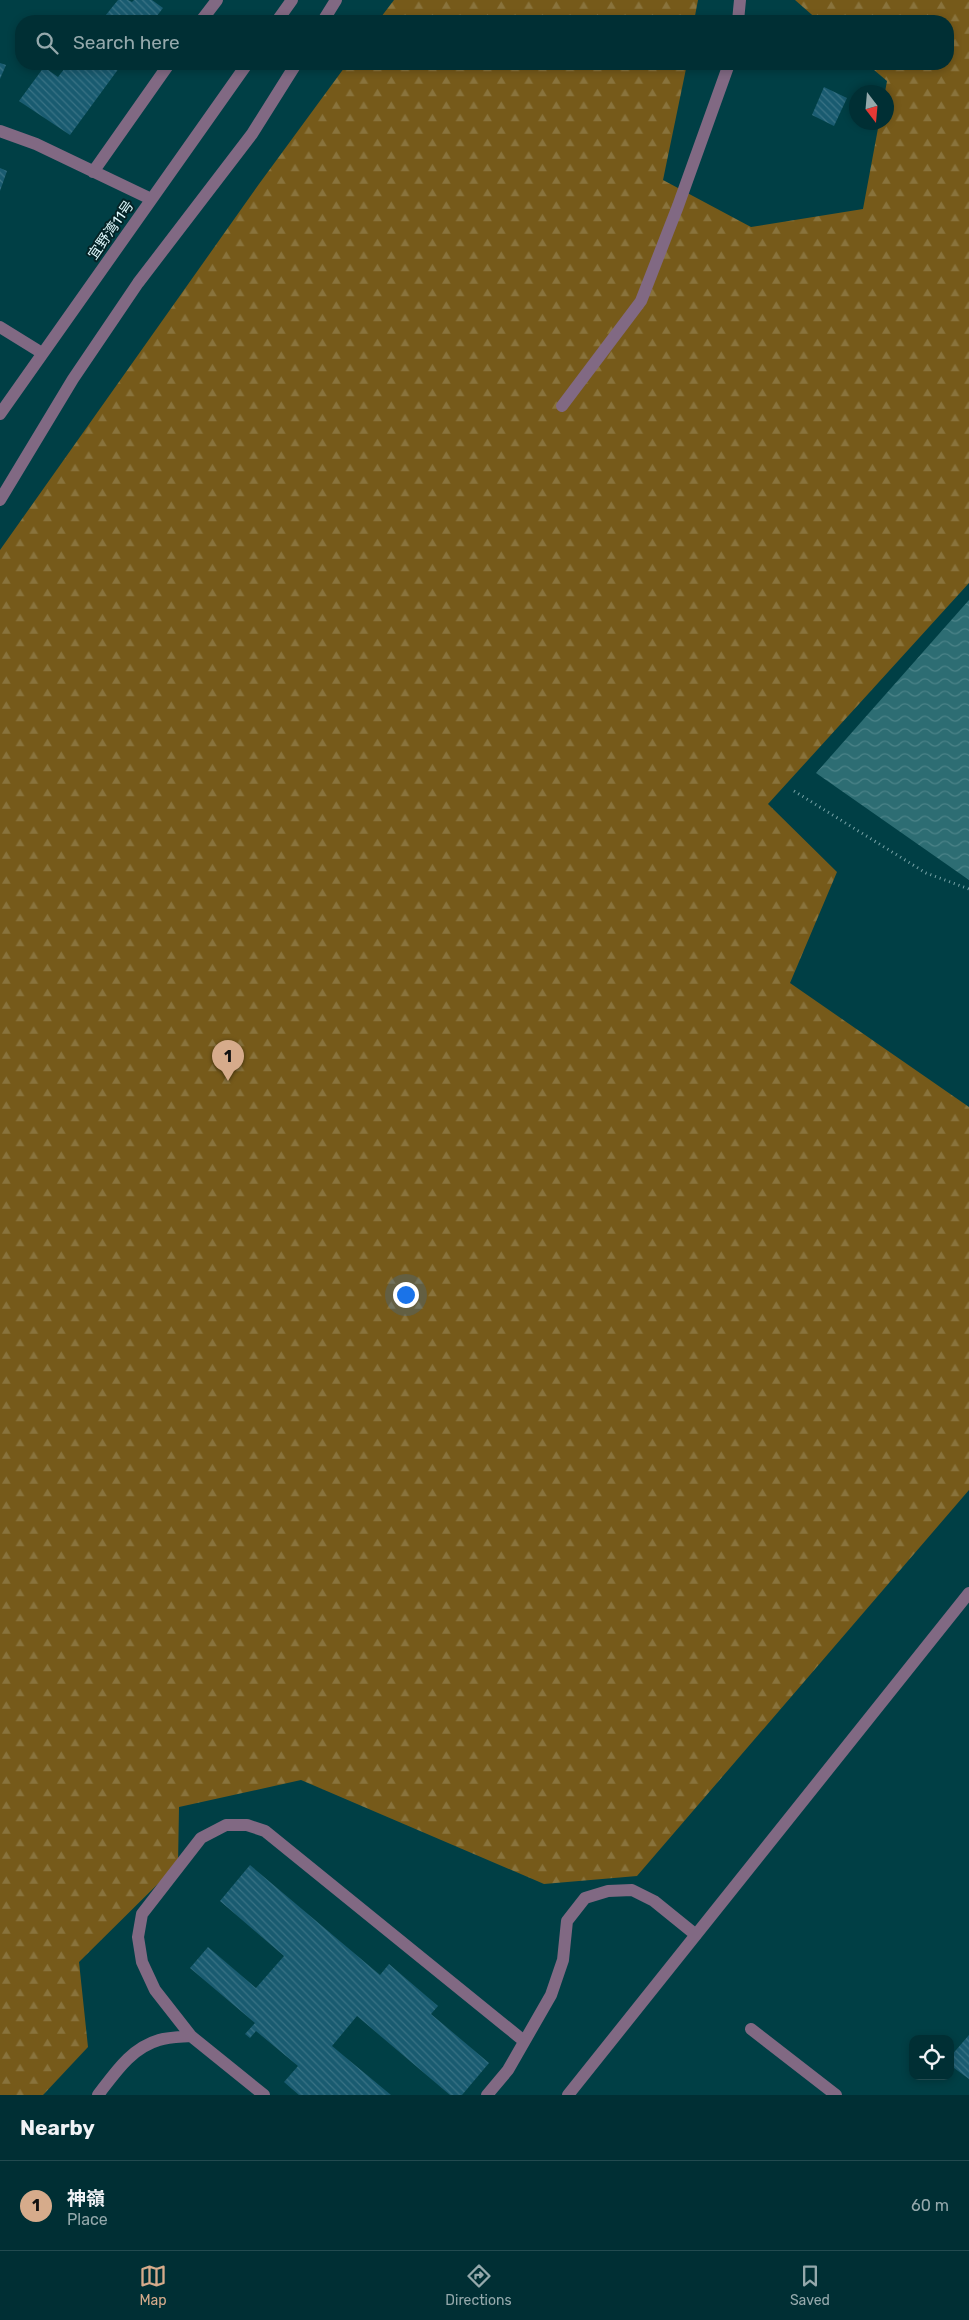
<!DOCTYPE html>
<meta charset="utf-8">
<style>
:root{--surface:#002f34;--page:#0a373c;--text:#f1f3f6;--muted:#95a9ac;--line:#224a4f;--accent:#d6ab8b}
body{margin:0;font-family:Rubik,"Noto Sans JP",sans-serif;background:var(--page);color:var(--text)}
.controls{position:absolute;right:15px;bottom:15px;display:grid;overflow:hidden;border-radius:10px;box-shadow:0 2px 8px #0003}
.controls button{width:45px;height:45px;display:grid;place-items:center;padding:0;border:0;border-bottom:1px solid var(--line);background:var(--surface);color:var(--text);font:25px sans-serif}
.compass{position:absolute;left:849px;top:85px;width:45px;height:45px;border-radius:50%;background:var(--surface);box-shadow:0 2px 8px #0003;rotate:164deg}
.you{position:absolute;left:405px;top:1294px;width:18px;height:18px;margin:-12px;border:4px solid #fff;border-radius:50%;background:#1a73e8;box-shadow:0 0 0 8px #1a73e833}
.badge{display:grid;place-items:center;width:32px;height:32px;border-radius:50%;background:var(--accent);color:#111;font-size:16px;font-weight:700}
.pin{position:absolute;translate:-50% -41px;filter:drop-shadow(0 1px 2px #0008)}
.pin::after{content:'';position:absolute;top:26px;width:18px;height:15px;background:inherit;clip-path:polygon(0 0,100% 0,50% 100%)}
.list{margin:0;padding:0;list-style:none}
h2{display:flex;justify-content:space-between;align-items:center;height:65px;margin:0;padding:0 20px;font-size:21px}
h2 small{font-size:16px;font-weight:400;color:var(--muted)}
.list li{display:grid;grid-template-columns:32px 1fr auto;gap:15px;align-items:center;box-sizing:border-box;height:90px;padding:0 20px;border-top:1px solid var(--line)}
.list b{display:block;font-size:19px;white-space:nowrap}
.list p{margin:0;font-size:16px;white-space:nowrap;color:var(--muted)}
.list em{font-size:16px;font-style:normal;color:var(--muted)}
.icon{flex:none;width:28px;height:28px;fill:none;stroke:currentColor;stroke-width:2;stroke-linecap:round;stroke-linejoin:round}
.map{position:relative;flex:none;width:969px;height:2095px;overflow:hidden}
.search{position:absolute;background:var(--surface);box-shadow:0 2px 8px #0003;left:15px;right:15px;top:15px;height:55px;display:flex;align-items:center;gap:12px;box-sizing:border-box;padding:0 18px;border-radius:20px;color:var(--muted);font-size:19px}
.sheet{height:155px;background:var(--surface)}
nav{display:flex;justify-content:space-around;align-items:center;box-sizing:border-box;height:70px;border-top:1px solid var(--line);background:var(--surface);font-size:14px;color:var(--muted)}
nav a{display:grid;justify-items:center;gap:2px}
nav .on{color:var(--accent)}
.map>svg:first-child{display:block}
.forest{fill:url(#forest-firs)}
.water{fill:url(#water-waves)}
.building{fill:url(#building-back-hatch)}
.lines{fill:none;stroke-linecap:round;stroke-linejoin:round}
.path{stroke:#79a5a9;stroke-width:3;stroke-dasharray:1 4;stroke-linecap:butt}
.minor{stroke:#816983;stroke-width:12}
.labels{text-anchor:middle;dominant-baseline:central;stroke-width:4;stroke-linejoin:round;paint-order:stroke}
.street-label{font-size:14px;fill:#dffafd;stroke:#042326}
</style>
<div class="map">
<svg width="969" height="2095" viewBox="0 0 969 2095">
<defs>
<pattern id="forest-firs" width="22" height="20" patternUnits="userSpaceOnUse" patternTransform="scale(1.25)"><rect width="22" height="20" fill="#765a1a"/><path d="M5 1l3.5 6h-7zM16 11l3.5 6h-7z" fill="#89733c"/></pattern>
<pattern id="water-waves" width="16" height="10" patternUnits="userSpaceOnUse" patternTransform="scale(1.25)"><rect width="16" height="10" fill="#2d6d73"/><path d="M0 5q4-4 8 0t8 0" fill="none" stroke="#4b8388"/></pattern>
<pattern id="building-back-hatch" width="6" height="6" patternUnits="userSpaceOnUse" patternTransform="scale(1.25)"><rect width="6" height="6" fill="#195b70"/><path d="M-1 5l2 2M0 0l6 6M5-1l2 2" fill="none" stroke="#3a7385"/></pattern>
</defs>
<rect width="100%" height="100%" fill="#003f45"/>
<path class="forest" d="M394 0H698L694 21H378Z
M795 0H969V583L768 804 837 872 790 983 969 1107V1490L637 1876 544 1884 301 1780 179 1807 178 1864 79 1962 88 2047 43 2095H0V550L259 184 347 64H687L663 180 751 227 863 209 879 123 886 122 885 92 887 81 867 64H948V21H819Z"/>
<path class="water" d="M969 600V880L816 773Z"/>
<path class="building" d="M118 0H128L132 2 134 0H152L163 8 153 21H101Z
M0 63 6 65 0 79Z
M68 64H122L70 135 19 101 44 67 58 77Z
M824 87 847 98 834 126 812 115Z
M0 168 7 171 0 191Z
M250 1865 380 1975 389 1964 438 2006 431 2014 489 2063 462 2095H450L357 2016 332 2046 391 2095H299L284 2082 298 2066 256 2031 250 2038 245 2034 255 2023 190 1968 208 1947 256 1988 284 1956 220 1901Z
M969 2035V2079L950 2065V2057Z"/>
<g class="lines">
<path class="path" d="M794 791 926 873 969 889"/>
<path class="minor" d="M201 21 217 0
M277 21 292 0
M323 21 336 0
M738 21 740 0
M0 131 36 144 151 199
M93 172 169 64
M0 327 42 353
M562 406 641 301 678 206 729 64
M0 414 247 64
M0 500 73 379 138 283 252 134 296 64
M751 2029 836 2095
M191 2036 155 1990 142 1962 138 1937 142 1914 201 1838 226 1825H247L265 1831 524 2041
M98 2095C115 2073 131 2048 159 2040 169 2037 180 2037 191 2036L264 2095
M487 2095 508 2070 551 1995 563 1960 567 1921 585 1898 608 1891 632 1890 654 1901 696 1935
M568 2095 969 1593"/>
</g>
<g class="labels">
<g class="street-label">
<text transform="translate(111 230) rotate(-55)">宜野湾11号</text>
</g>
</g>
</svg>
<div class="controls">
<button><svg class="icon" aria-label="locate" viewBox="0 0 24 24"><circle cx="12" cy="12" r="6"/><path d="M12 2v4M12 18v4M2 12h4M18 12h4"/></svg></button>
</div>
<svg class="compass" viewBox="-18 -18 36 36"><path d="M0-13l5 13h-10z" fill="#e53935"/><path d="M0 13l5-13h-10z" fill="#95a9ac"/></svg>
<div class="you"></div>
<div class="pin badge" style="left:228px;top:1081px">1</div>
<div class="search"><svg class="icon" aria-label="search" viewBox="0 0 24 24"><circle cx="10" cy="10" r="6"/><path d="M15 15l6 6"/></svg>Search here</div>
</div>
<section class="sheet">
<h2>Nearby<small></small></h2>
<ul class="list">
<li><span class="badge">1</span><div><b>神嶺</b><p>Place</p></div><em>60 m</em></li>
</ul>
</section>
<nav>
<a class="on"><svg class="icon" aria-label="map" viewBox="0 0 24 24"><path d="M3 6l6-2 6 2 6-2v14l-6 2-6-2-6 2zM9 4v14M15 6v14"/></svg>Map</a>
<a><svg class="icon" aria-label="directions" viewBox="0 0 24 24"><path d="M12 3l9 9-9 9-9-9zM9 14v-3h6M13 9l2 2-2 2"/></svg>Directions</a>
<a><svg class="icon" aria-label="saved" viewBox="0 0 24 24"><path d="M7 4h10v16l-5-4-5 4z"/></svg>Saved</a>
</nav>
